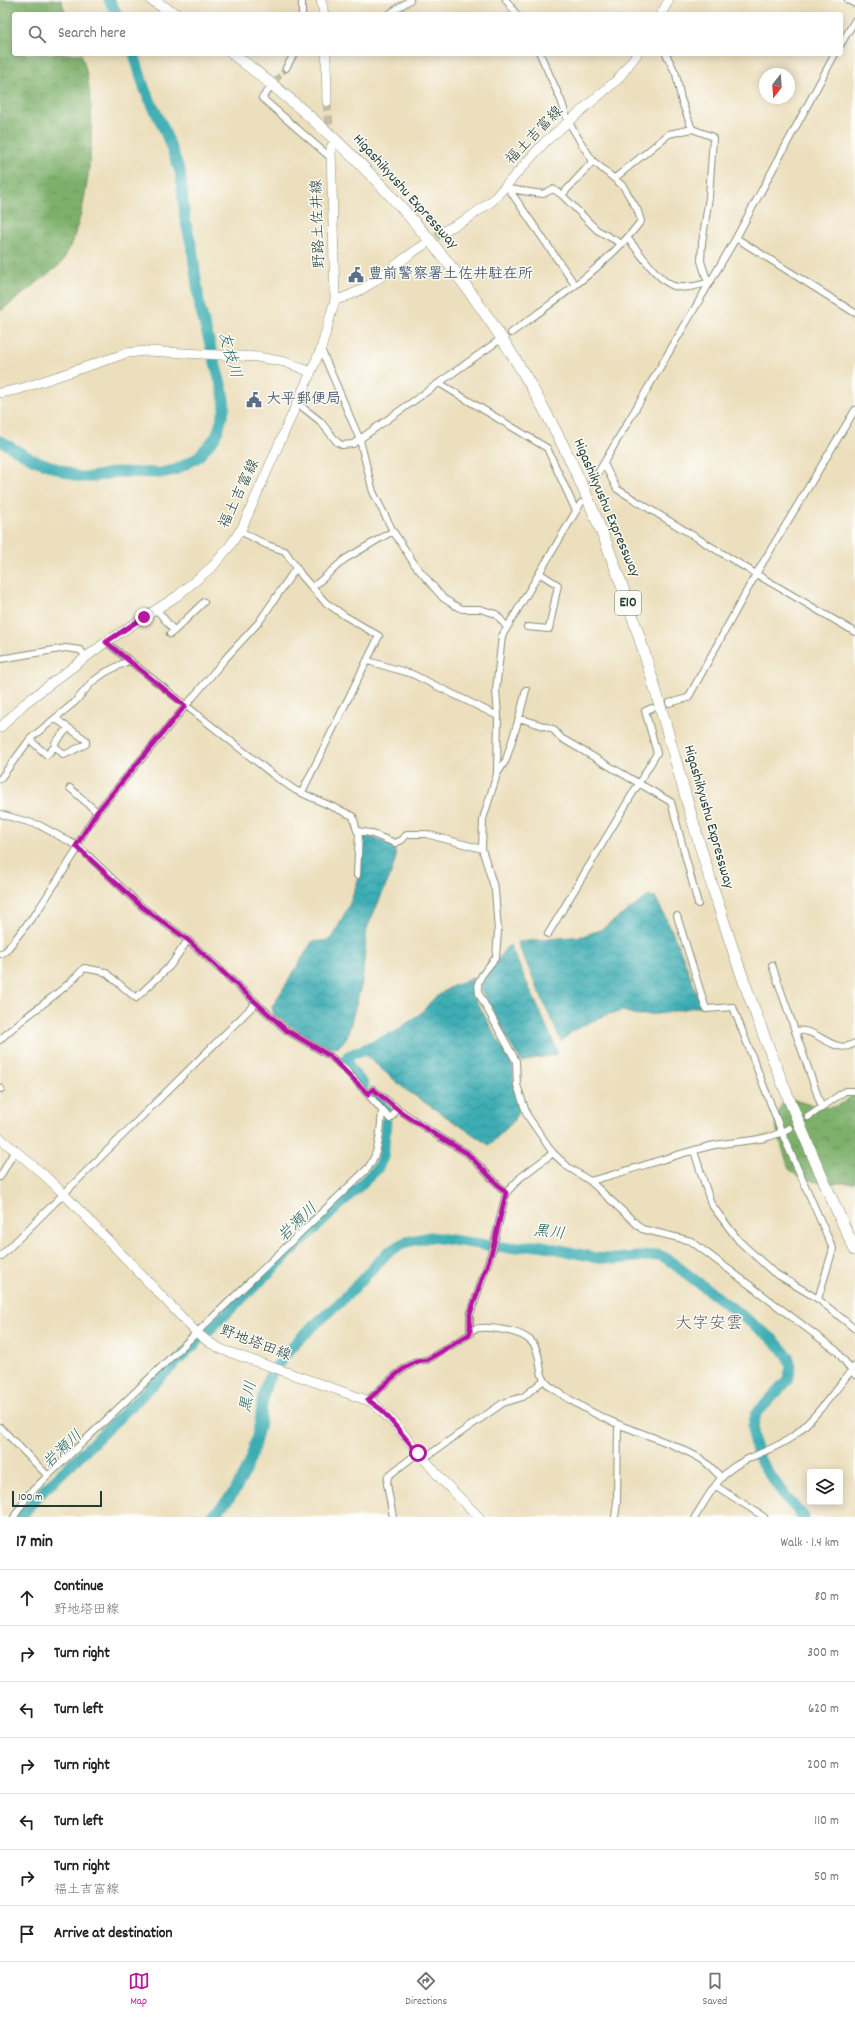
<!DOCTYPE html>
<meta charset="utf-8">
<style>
:root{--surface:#fff;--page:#f2f2f2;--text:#202124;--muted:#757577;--line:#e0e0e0;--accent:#b5179e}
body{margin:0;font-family:Dekko,"Klee One",sans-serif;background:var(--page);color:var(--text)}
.controls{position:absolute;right:12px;bottom:12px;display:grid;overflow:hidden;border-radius:4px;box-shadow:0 2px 10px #0003}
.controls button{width:36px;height:36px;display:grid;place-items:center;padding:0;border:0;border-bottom:1px solid var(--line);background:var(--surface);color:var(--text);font:20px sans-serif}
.compass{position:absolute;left:759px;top:68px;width:36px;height:36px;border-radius:50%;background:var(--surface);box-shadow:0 2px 10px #0003;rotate:197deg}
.scale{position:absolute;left:12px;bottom:10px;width:90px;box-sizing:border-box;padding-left:4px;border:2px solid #1f3d34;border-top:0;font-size:11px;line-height:14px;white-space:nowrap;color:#1f3d34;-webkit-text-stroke:3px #fdfcf7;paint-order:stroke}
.stop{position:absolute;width:12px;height:12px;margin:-9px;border:3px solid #b5179e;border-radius:50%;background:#fff}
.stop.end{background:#b5179e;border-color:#fff;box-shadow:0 1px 4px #0008}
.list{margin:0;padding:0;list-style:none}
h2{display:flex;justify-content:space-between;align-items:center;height:52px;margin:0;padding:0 16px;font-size:17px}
h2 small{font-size:13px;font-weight:400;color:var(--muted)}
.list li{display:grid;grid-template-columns:26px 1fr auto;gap:12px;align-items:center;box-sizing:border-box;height:56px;padding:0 16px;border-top:1px solid var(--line)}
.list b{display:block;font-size:15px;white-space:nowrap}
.list p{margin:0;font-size:13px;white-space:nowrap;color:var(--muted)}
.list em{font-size:13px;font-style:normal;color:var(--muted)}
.icon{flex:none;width:22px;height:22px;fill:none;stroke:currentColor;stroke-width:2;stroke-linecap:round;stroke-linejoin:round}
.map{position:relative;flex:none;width:855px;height:1517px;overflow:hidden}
.search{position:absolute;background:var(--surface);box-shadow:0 2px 10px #0003;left:12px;right:12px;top:12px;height:44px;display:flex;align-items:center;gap:10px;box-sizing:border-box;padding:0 14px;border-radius:4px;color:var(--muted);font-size:15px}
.sheet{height:444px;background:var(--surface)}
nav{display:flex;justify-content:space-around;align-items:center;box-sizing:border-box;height:56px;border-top:1px solid var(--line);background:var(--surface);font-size:11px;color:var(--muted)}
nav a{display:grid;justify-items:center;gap:2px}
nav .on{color:var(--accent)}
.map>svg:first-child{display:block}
.forest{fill:url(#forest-crowns);stroke:#4e7650}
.water{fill:url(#water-waves);stroke:#2e7574}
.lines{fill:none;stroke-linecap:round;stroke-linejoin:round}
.river{stroke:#3cadb4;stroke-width:11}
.street-tunnel{stroke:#c3bfa2;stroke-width:6;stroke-dasharray:6 3;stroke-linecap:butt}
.secondary-tunnel{stroke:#c3bfa2;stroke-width:9;stroke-dasharray:9 4.5;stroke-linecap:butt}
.street-casing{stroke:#868e78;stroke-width:8}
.secondary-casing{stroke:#868e78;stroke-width:10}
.highway-casing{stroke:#868e78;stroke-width:12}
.street{stroke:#fff;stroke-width:6}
.secondary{stroke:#fff;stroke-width:9}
.highway{stroke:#fff;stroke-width:11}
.route{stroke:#b5179e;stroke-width:5}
.labels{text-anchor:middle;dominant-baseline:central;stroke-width:3;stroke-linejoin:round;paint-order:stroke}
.shield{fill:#fdfcf7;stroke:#62766e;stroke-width:1}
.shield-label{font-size:14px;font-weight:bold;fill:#1f3d34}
.street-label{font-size:15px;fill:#1f3d34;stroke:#fdfcf7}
.service-label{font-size:15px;font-weight:bold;fill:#4e5e75;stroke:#fdfcf7;text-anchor:start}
.water-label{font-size:16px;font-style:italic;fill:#296461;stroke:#fdfcf7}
.quarter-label{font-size:17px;fill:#636065;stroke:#fdfcf7}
</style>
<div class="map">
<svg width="855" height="1517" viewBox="0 0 855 1517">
<defs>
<pattern id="forest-crowns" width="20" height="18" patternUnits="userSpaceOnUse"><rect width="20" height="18" fill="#7eb06c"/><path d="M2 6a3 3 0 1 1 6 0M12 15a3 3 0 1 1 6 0" fill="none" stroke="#67905a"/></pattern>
<pattern id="water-waves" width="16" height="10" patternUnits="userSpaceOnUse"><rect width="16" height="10" fill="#3cadb4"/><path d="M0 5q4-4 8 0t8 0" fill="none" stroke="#328e93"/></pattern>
</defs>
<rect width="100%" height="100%" fill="#fdfcf7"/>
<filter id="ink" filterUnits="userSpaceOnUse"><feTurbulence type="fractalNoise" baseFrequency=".025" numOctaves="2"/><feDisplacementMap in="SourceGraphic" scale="8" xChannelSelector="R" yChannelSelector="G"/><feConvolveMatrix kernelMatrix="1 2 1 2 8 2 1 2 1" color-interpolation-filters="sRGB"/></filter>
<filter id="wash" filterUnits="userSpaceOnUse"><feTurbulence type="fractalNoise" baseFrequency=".012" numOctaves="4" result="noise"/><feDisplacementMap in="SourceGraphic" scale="16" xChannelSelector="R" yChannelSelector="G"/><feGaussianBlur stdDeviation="0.9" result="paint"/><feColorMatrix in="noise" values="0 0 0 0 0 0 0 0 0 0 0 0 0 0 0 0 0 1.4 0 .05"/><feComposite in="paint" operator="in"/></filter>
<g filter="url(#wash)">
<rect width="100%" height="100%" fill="#ecdfbd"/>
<path class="forest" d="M0 0H61L66 14H14V54H81C101 105 91 215 62 262 59 267 52 270 48 274 32 287 17 299 0 311Z
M855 1092V1182L824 1184 799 1177 789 1169 775 1124 781 1105 792 1099C817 1107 835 1116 855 1092Z"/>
<path class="water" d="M362 835 378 839 394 847 396 857 391 874 367 928 362 982 347 1037 339 1046 332 1048 311 1040 274 1015 272 1007 312 942 328 940 333 937 350 903 361 872Z
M649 896 655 897C674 932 688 968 701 1006L657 1014 637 1015 623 1011 608 1014 574 1030 561 1041 517 942 583 936 602 929Z
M510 945 557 1050 555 1055 536 1058 522 1062 510 1044 480 986 506 948Z
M473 978V995L513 1067 514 1084 520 1108 512 1123 489 1145 406 1090 364 1054 391 1042 389 1036 421 1013 432 1000 449 988Z"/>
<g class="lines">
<path class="river" d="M109 0 117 14
M0 441 32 459 79 477H92L116 472 160 473 175 470 197 458 215 438 219 428 225 407 223 392 200 308 192 248 185 219 180 171 164 129 145 90 134 54
M364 1085 350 1069 347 1059 348 1056 391 1038
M375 1098 387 1112
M206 1333 377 1169 383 1157 386 1122
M21 1517 35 1499 198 1341
M210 1517C241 1494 255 1453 261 1416 262 1404 263 1389 269 1378 283 1353 307 1331 328 1313 350 1295 368 1272 388 1252L406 1242 430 1237 508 1248 539 1245 597 1258 615 1259 659 1255 666 1258 774 1340 788 1356 791 1367 788 1380 756 1414 753 1426 754 1443 761 1462 784 1495 804 1517"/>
</g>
</g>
<g filter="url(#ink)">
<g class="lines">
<path class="street-tunnel" d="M271 87 286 68"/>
<path class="secondary-tunnel" d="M327 102 330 139
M425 244 446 230"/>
<defs>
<path id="street" d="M506 0 516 14
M848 0 855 4
M302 14V0
M389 14 410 0
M841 44 855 20
M666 54 676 74 681 99 692 129
M286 68 294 54
M268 91 262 98 331 158
M615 178 669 134 692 129 711 136 713 138 709 197 702 243 701 261 708 283
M508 188 575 285
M509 189 543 194 553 189 562 195 597 230 622 244
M562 195 593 161
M736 238 855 313
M628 239C640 252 657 280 674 286 684 290 698 285 708 283
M511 333C557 299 607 266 641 221L637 209 623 186 593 161 583 146 568 121 561 100 540 54
M321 349 360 440 373 492 393 531 415 565 443 598 454 605 462 609H480L496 614 506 626
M439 383 547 448 576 511
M297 403 320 421 337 442 342 445 353 444 498 341
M604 464 617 489 756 574 855 632
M592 483 736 238 835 54
M240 531 267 545 285 551 302 576 325 602 345 616 379 636 302 792
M312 588 345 559 393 531
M157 610 174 631 170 634
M527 627 549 629 558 585 539 573
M174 631 204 602
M106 642 276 777 295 790 353 816 357 831 370 833 395 843 402 840 407 834H426L482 849
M0 659 66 648 80 650 87 657
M368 661 412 674 498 716
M669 703 688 698 756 574 855 410
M519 718 526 690
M56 719 86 740V744L64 755 55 746V743L68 728
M30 740 47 755 55 746
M497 773 498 716 496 690 502 636 581 503
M0 779 31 738 75 702 92 682 106 672 130 660
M70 788 97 812
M0 814 39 825 79 847 142 907 188 940 286 1030 330 1056 346 1070 390 1119 398 1109
M76 846 97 812 225 659 259 622 296 568
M357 875 359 831
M698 904 671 802 561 738 553 729 519 718 506 760 497 774 483 819 482 849 495 890 498 931 496 957 482 975 478 983 479 994 516 1061 517 1085 527 1115 553 1153 568 1167 590 1181 642 1229 691 1241 837 1351 855 1375
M677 916 706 1009 733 1007 782 1133 833 1249 818 1299
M548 934 657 753 645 711 652 708
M0 954 6 951 38 910 79 847
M772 965 822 1108
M795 1031C817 1026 834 1057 855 1043
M0 1040C26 1013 60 996 84 968L105 972 136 998 170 966 188 940
M0 1088 1 1089
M368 1094 373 1089 398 1109 436 1135 467 1153 506 1193
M808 1117 845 1091H855
M694 1151 711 1204 739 1241 773 1272 818 1299 855 1329
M0 1177 15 1150
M590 1181C630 1171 669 1156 710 1146 736 1140 766 1143 789 1128
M0 1257 256 1003
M471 1330C483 1326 492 1328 504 1330 556 1339 528 1370 551 1387 572 1402 597 1416 620 1425 648 1436 676 1444 701 1459 709 1464 715 1472 722 1478
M368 1400C382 1388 409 1358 427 1360L470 1334V1315L492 1251 506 1193 521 1177 553 1153
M0 1427 48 1476
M423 1459 503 1403 523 1397 544 1380
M716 1486 764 1517
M14 1517 28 1495 368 1168C380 1151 380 1132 382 1111
M393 1517 387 1484 388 1476 418 1453
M615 1517 617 1502 618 1424
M695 1517C706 1500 716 1480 732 1468 750 1455 774 1450 792 1437 817 1417 835 1390 855 1366"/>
<path id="secondary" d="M321 0 324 14
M661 14 669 0
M326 54 327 102
M331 147 335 300
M446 230 467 219 492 201 545 142 618 79 637 54
M0 393 20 389 127 353 146 351 258 357 285 362 311 372
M0 728 24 704 106 642 177 596 213 566 229 547 242 528 321 349 335 300C370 292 394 263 424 245
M0 1138 43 1174 64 1194 196 1332 210 1343 223 1350 372 1402 393 1422 442 1480 479 1517"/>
<path id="highway" d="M152 0 175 14
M233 54C417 192 543 363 620 580 659 688 684 801 720 910 757 1027 804 1140 855 1250"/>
</defs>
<use href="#street" class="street-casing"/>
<use href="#secondary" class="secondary-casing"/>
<use href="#highway" class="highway-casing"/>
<use href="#street" class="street"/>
<use href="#secondary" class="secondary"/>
<use href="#highway" class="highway"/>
</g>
</g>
<g class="lines" filter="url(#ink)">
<path class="route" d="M144 617 106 642 185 706 97 812 76 846 142 907 188 940 286 1030 330 1056 368 1094 373 1089 398 1110 436 1135 467 1153 506 1193 492 1251 470 1314V1334L427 1360C409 1358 382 1388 368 1400L382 1410 418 1453"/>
</g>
<defs>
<symbol id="civic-bare" viewBox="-9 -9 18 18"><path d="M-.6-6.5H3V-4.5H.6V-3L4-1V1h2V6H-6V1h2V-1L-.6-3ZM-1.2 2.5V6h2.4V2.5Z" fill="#5c6f8a" stroke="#fdfcf7" stroke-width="2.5" paint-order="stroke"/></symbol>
</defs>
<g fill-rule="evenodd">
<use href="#civic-bare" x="345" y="264" width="22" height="22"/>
<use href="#civic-bare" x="243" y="389" width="22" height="22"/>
</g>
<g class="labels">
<rect class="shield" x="615" y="591" width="26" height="24" rx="3"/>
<g class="shield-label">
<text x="628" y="603">E10</text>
</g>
<g class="street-label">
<text transform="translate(535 136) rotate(-46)">福土吉富線</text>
<text transform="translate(405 192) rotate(48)">Higashikyushu Expressway</text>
<text transform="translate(319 224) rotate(-92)">野路土佐井線</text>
<text transform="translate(240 494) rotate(-65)">福土吉富線</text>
<text transform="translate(606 508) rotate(67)">Higashikyushu Expressway</text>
<text transform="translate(708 817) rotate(74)">Higashikyushu Expressway</text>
<text transform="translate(255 1344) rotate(21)">野地塔田線</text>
</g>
<g class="service-label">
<text x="368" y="275">豊前警察署土佐井駐在所</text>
<text x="266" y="400">大平郵便局</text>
</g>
<g class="water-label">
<text transform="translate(229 355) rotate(74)">友枝川</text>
<text transform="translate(298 1223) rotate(-44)">岩瀬川</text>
<text transform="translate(549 1233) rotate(7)">黒川</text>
<text transform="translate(249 1397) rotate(-78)">黒川</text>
<text transform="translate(63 1450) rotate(-44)">岩瀬川</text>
</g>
<g class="quarter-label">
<text x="709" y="1325">大字安雲</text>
</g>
</g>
</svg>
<div class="controls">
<button><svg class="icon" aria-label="layers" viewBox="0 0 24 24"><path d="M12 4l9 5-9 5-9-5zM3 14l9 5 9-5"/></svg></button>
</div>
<svg class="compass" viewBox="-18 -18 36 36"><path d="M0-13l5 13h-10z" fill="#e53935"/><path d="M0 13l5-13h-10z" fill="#757577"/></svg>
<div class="scale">100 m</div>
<div class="stop" style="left:418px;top:1453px"></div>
<div class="stop end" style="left:144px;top:617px"></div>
<div class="search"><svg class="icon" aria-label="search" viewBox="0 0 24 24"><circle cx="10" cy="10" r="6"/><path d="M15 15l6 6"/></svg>Search here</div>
</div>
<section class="sheet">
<h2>17 min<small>Walk · 1.4 km</small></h2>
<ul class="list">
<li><svg class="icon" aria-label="ahead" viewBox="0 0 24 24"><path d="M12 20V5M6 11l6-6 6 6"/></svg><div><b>Continue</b><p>野地塔田線</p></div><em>80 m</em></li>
<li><svg class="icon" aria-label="right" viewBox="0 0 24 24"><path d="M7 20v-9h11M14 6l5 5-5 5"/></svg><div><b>Turn right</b></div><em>300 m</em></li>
<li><svg class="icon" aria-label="left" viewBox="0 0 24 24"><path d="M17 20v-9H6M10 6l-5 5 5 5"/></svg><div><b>Turn left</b></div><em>620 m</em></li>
<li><svg class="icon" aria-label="right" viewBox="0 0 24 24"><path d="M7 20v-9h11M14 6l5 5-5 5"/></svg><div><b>Turn right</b></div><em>200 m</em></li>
<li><svg class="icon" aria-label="left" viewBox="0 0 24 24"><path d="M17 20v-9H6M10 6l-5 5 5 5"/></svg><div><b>Turn left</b></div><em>110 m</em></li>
<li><svg class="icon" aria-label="right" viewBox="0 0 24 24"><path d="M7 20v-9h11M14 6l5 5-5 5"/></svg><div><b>Turn right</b><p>福土吉富線</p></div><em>50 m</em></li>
<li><svg class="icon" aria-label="arrive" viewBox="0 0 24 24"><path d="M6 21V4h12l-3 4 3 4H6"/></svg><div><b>Arrive at destination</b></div></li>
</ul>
</section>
<nav>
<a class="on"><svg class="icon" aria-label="map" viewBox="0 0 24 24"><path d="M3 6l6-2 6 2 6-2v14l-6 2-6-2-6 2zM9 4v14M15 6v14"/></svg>Map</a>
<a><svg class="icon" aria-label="directions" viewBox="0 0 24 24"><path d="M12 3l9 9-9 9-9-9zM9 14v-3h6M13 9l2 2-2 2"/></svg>Directions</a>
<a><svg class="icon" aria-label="saved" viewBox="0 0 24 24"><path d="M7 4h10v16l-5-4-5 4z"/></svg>Saved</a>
</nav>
